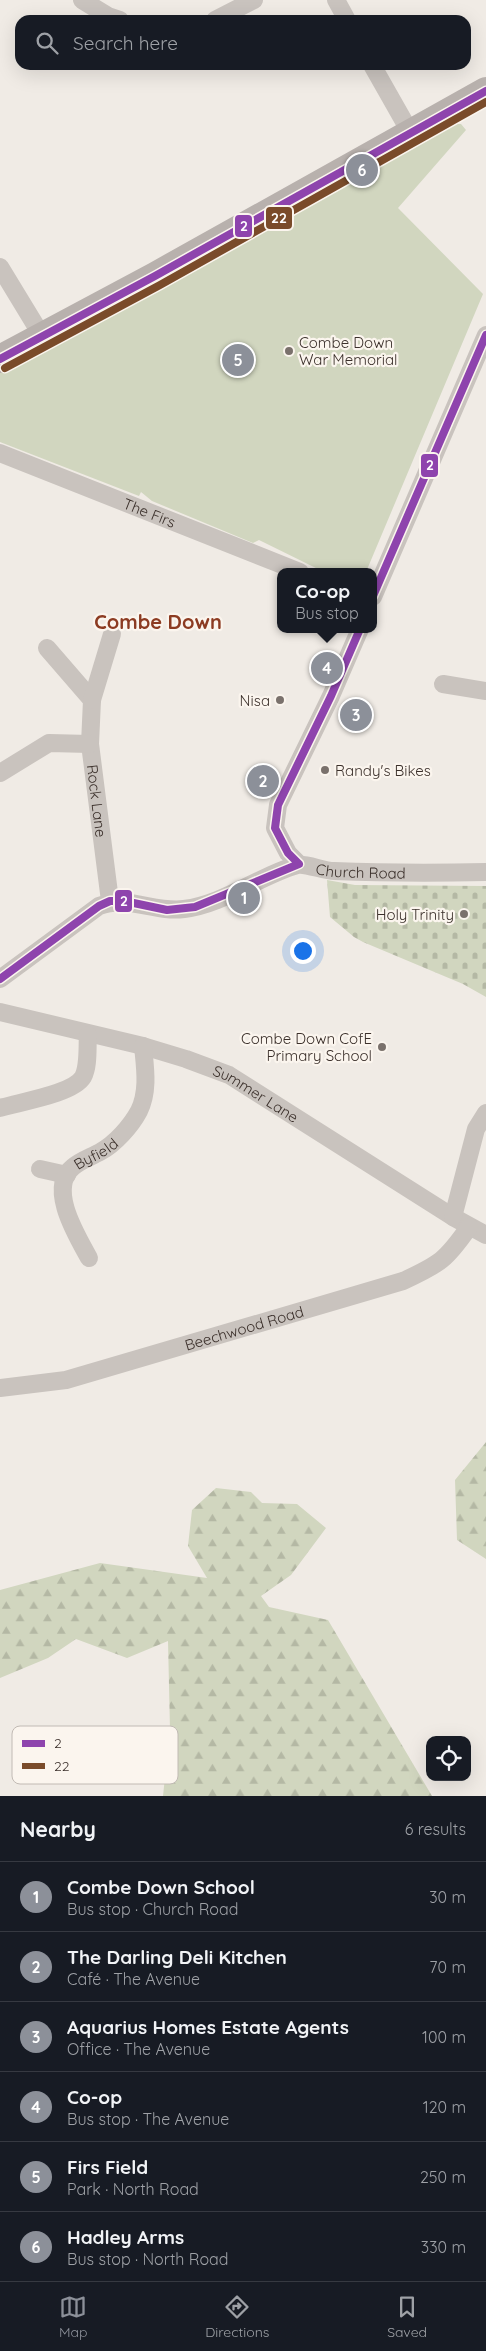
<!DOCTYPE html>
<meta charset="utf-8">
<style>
:root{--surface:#171b24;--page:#242831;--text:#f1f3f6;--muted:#9ea1a6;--line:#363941;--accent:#8c9099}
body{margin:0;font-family:Quicksand,sans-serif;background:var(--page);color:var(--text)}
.controls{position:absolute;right:15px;bottom:15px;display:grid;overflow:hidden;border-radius:10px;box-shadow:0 5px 20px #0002}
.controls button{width:45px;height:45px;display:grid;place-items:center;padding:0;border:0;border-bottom:1px solid var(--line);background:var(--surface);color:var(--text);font:25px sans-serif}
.you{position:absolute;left:302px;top:950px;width:18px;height:18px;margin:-12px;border:4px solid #fff;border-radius:50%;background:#1a73e8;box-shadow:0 0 0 8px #1a73e833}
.badge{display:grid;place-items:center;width:32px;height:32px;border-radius:50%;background:var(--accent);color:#fff;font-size:16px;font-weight:700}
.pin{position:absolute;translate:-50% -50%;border:2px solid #fff;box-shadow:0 1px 5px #0006}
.popup{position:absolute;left:277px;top:568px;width:100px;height:65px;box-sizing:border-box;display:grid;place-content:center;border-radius:10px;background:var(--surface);filter:drop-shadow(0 1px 4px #0005);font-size:16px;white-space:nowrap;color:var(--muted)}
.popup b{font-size:19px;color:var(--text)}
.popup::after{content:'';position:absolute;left:50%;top:100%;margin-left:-10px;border:10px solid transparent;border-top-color:var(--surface)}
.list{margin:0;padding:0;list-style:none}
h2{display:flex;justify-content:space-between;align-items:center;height:65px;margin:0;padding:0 20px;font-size:21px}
h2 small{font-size:16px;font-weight:400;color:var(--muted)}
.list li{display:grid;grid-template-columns:32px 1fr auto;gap:15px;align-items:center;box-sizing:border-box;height:70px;padding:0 20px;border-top:1px solid var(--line)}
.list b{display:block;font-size:19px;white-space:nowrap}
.list p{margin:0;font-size:16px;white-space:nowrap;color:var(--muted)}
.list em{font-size:16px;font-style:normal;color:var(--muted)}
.icon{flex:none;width:28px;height:28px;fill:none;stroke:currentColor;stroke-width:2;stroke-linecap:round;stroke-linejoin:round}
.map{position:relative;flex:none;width:486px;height:1796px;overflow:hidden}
.search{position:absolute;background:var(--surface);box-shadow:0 5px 20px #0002;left:15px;right:15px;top:15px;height:55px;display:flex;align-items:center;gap:12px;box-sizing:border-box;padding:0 18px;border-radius:15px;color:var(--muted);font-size:19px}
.sheet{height:485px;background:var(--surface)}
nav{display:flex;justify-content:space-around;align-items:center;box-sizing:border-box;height:70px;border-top:1px solid var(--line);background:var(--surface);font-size:14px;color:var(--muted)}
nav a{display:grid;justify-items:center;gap:2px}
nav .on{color:var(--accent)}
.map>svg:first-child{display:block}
.forest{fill:url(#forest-firs)}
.cemetery{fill:url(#cemetery-stones)}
.green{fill:#d1d6bf}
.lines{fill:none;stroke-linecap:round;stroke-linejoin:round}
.minor{stroke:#c9c3be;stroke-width:18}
.primary{stroke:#b8b1ad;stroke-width:28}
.bus-1-casing{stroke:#fbf5ee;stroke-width:11}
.bus-2-casing{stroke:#fbf5ee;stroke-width:11}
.bus-1{stroke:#8e44ad;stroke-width:8}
.bus-2{stroke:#7a4b2a;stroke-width:8}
.poi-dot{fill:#7a716c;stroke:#fbf5ee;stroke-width:2}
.labels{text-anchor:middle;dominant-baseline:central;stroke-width:4.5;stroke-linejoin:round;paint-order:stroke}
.poi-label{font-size:15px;fill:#3b302b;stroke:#fbf5ee;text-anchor:end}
.street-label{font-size:15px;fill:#3b302b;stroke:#fbf5ee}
.district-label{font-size:20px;font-weight:bold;fill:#8c3b22;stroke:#fbf5ee}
.key{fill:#fbf5ee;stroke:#c1bab4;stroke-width:1}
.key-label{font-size:14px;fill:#3b302b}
.line-badge{stroke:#fbf5ee;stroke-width:2}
.badge-label{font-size:14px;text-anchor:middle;font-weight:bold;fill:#fff}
</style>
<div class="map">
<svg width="486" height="1796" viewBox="0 0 486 1796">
<defs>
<pattern id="forest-firs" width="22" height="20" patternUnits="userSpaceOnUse" patternTransform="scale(1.25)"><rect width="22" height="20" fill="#d1d6bf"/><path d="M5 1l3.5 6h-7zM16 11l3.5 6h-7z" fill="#b4b8a4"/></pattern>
<pattern id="cemetery-stones" width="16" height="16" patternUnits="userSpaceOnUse" patternTransform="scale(1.25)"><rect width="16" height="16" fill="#d1d6bf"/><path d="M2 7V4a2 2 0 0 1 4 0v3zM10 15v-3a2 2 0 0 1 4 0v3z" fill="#b4b8a4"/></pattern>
</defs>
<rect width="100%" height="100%" fill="#f0ebe5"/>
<path class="forest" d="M486 1442V1559L457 1540 455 1480Z
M216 1488 251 1492 262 1503 297 1504 326 1528 291 1575 261 1596 269 1607 328 1620 432 1796H163L170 1730 168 1641 127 1658 76 1639 48 1658 0 1678V1590L100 1563 207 1578 188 1546 192 1510Z"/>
<path class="cemetery" d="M327 880 355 885 486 886V997L463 984 363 942 354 937 330 917Z"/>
<path class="green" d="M455 124H461L466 130 398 208 483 294 366 572H324L259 540 253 543 152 501 141 492 139 496 0 442V372Z"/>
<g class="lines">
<g class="minor">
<path d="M82 0 108 16 120 20"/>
<path d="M336 0 347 20"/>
<path d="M215 20 254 0"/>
<path d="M372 65 410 132"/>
<path d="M0 267 42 336"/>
<path id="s1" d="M0 453 300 572"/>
<path d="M373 597 486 335"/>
<path id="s2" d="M47 648 92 700 90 744 110 901"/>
<path d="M443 684 486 691"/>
<path d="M92 700 112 634"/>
<path d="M0 773 49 743 90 744"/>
<path d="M299 864 288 853 275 828 278 805 331 696 360 629"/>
<path id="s3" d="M0 979 99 906C128 895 155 913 184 909 224 904 259 876 297 865 305 863 324 871 334 871 385 873 435 873 486 872"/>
<path id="s4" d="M0 1012 143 1046 186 1059 229 1075 453 1217 486 1235"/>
<path d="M0 1108C19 1102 73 1094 83 1077 89 1066 87 1047 88 1035"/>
<path d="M40 1169 67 1175"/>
<path d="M453 1217 476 1129 486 1113"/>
<path id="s5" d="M89 1258C77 1236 47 1188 73 1167 81 1160 91 1157 100 1152 115 1144 131 1126 139 1111 149 1091 145 1067 143 1046"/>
<path id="s6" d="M0 1388 66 1380 403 1281C440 1264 446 1260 469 1227"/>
</g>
<path class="primary" d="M0 359 155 276 486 91"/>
<defs>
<path id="bus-1" d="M0 359 155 276 486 91
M373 596 486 335
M0 979 99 906 110 901H124L167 910 195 907 299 864 288 853 275 828 278 805 331 696 360 629"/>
<path id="bus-2" d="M5 368 160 285 486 102"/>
</defs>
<use href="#bus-1" class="bus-1-casing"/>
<use href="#bus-2" class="bus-2-casing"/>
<use href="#bus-1" class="bus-1"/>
<use href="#bus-2" class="bus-2"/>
</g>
<g class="poi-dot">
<circle cx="289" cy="351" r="5"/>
<circle cx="280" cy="700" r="5"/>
<circle cx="325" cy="770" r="5"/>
<circle cx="464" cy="914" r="5"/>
<circle cx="382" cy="1047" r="5"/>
</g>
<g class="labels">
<g class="poi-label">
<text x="299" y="342" text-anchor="start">Combe Down<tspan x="299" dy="17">War Memorial</tspan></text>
<text x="270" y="700">Nisa</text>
<text x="335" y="770" text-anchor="start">Randy's Bikes</text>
<text x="454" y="914">Holy Trinity</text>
<text x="372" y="1038">Combe Down CofE<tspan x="372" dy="17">Primary School</tspan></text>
</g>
<g class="street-label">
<text stroke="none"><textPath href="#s1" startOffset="161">The Firs</textPath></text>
<text stroke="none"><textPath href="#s2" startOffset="170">Rock Lane</textPath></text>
<text stroke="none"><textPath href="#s3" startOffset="395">Church Road</textPath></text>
<text stroke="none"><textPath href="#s4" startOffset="270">Summer Lane</textPath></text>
<text stroke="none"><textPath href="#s5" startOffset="126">Byfield</textPath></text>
<text stroke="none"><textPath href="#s6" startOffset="252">Beechwood Road</textPath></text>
</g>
<g class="district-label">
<text x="158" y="621">Combe Down</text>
</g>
</g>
<rect x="12" y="1726" width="166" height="58" rx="8" class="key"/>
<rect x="22" y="1740" width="23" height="7" fill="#8e44ad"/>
<rect x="22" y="1763" width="23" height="6" fill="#7a4b2a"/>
<g class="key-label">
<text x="54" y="1748">2</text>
<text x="54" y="1771">22</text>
</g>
<g class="line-badge">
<rect x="265" y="206" width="28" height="24" rx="5" fill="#7a4b2a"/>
<rect x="234" y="214" width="19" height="24" rx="5" fill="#8e44ad"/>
<rect x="420" y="453" width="19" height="25" rx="5" fill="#8e44ad"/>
<rect x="114" y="889" width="19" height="24" rx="5" fill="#8e44ad"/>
</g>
<g class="badge-label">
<text x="279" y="223">22</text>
<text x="244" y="231">2</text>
<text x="430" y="470">2</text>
<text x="124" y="906">2</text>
</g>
</svg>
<div class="controls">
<button><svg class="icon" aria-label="locate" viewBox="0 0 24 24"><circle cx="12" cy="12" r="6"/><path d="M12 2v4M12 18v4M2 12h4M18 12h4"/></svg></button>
</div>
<div class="you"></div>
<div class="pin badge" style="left:244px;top:898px">1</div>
<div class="pin badge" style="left:263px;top:781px">2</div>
<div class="pin badge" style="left:356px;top:715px">3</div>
<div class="pin badge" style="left:327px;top:668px">4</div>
<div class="popup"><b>Co-op</b>Bus stop</div>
<div class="pin badge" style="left:238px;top:360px">5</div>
<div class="pin badge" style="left:362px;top:170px">6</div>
<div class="search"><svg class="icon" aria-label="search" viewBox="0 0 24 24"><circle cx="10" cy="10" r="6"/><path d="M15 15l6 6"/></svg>Search here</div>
</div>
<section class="sheet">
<h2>Nearby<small>6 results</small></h2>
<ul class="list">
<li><span class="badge">1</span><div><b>Combe Down School</b><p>Bus stop · Church Road</p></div><em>30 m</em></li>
<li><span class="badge">2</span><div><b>The Darling Deli Kitchen</b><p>Café · The Avenue</p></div><em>70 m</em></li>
<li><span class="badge">3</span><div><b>Aquarius Homes Estate Agents</b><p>Office · The Avenue</p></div><em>100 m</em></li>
<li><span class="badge">4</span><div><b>Co-op</b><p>Bus stop · The Avenue</p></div><em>120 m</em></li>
<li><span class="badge">5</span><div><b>Firs Field</b><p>Park · North Road</p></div><em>250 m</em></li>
<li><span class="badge">6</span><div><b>Hadley Arms</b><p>Bus stop · North Road</p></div><em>330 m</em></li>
</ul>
</section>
<nav>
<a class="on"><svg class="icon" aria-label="map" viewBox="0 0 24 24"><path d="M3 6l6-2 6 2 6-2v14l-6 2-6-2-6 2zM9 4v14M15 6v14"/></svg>Map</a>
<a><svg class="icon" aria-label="directions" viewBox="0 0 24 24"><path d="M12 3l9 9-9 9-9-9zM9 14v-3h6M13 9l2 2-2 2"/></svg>Directions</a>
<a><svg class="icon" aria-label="saved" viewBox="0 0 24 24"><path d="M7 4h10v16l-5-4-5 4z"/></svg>Saved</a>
</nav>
